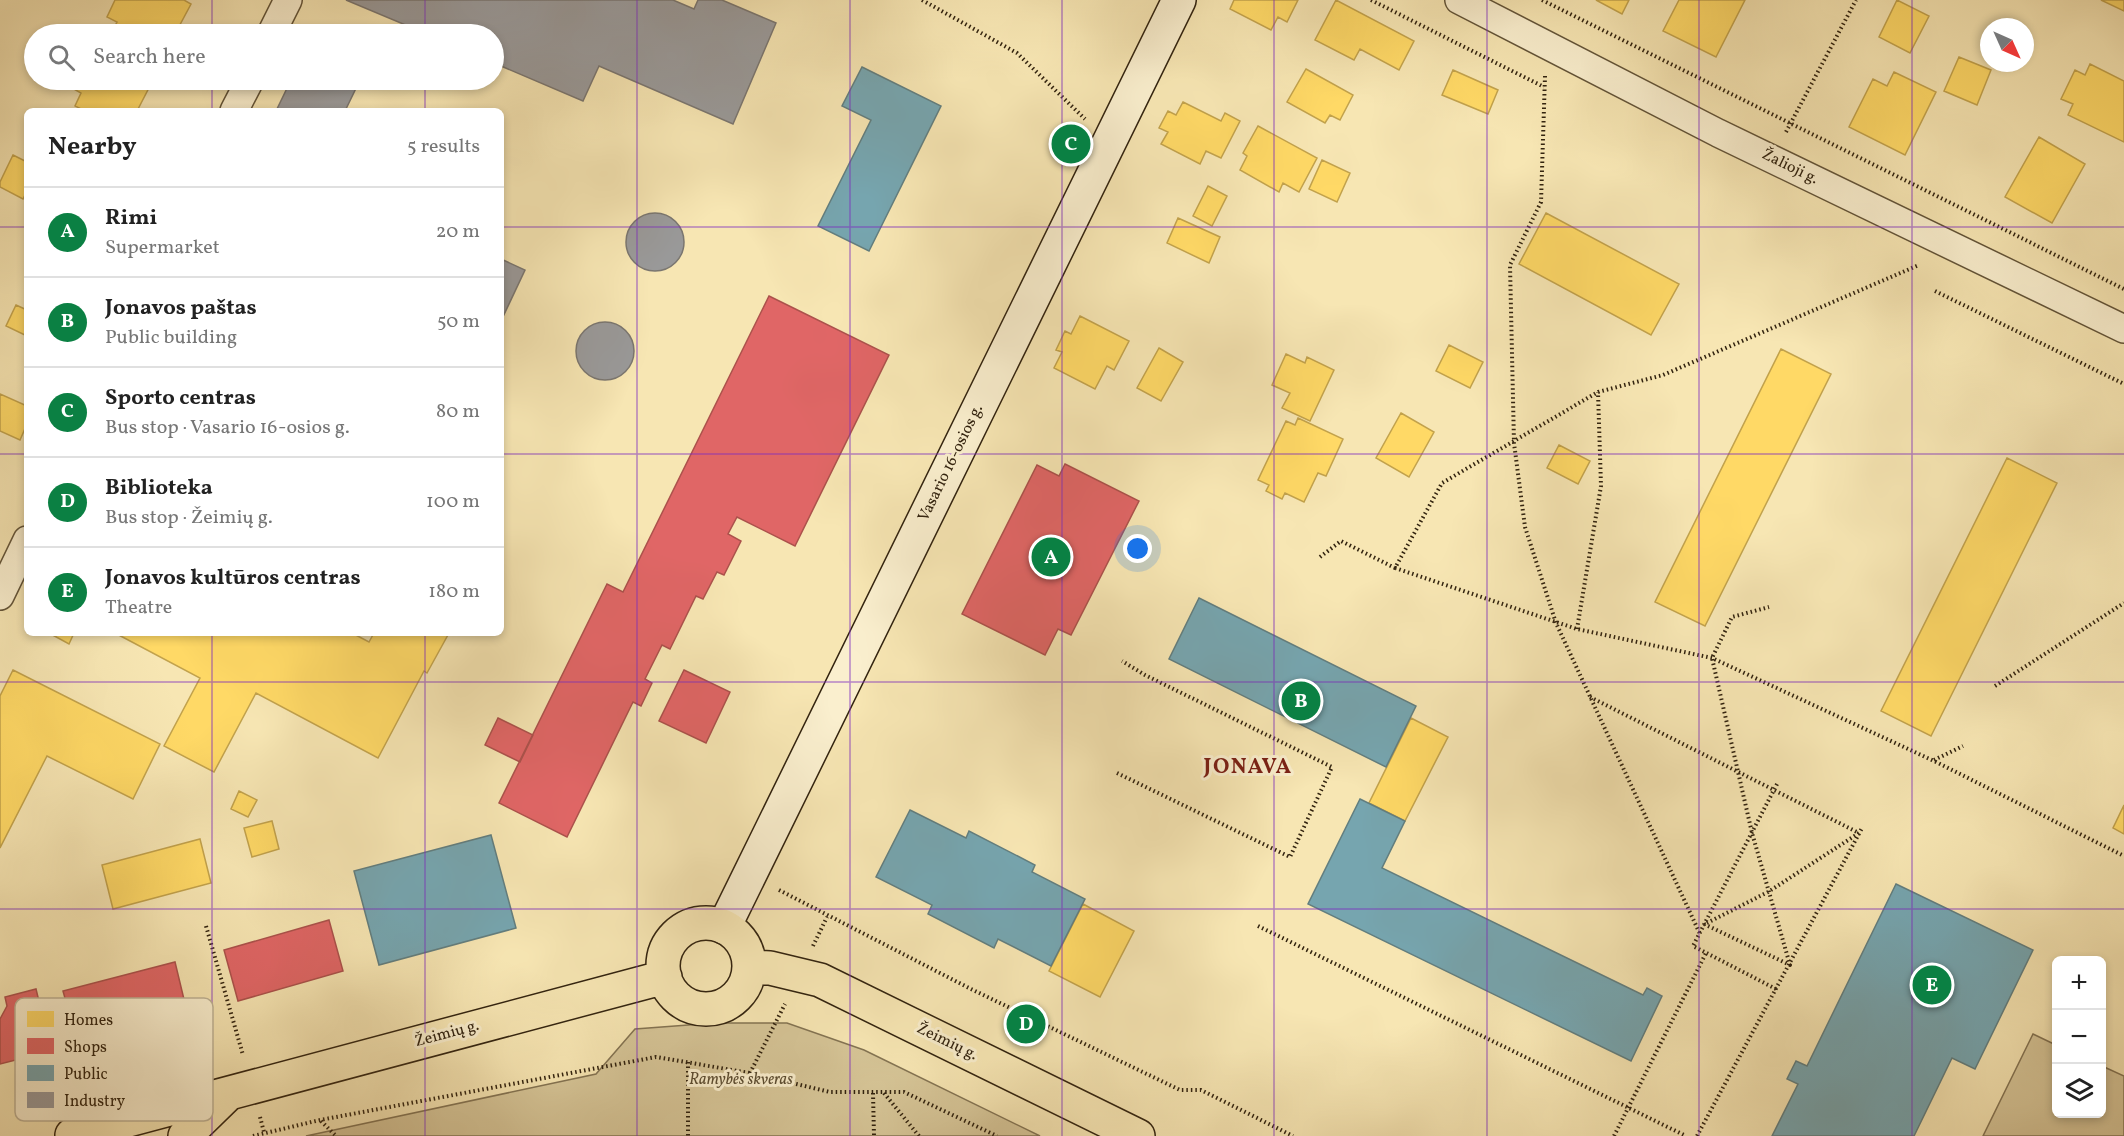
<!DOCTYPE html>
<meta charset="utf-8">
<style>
:root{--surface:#fff;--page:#f2f2f2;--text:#222;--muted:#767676;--line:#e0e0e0;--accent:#0b8043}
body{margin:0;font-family:Vollkorn,serif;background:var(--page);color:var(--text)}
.controls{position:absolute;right:18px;bottom:18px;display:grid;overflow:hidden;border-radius:9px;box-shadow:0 3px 9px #0003}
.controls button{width:54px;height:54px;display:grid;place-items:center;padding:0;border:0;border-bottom:2px solid var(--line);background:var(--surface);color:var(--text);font:30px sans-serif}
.compass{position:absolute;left:1980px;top:18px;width:54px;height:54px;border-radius:50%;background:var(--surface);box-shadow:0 3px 9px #0003;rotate:135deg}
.you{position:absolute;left:1138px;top:549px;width:21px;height:21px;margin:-15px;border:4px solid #fff;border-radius:50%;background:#1a73e8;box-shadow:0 0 0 9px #1a73e833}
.badge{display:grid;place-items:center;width:39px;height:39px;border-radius:50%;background:var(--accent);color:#fff;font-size:20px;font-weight:700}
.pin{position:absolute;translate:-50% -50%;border:3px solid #fff;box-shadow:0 2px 6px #0006}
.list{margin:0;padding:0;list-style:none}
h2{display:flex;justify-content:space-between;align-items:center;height:78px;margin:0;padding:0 24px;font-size:26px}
h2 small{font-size:20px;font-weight:400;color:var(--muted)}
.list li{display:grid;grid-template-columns:39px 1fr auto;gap:18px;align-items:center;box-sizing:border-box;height:90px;padding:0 24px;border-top:2px solid var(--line)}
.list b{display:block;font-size:22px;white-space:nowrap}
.list p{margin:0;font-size:20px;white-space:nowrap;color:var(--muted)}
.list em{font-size:20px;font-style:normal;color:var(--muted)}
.icon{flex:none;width:33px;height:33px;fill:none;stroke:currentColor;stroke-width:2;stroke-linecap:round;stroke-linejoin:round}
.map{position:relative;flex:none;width:2124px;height:1136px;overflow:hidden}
.search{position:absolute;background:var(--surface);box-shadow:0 3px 9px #0003;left:24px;top:24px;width:480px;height:66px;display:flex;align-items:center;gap:15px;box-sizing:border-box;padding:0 21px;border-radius:33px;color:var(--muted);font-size:22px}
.panel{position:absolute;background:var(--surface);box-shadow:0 3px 9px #0003;left:24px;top:108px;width:480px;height:528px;border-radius:9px}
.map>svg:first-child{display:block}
.green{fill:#d6c597;stroke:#847453;stroke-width:1.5}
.homes{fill:#ffd966;stroke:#c2a24c;stroke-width:1.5}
.shops{fill:#e06666;stroke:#ac524c;stroke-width:1.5}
.public{fill:#76a5af;stroke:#627e7f;stroke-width:1.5}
.industry{fill:#999;stroke:#7a7670;stroke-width:1.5}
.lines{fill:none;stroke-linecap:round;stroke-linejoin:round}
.minor-casing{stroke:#635438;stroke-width:30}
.secondary-casing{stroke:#32230f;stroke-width:36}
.primary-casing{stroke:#32230f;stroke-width:36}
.path{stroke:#32230f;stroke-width:4;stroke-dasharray:1.5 3;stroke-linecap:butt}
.minor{stroke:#faefce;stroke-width:27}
.secondary{stroke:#faefce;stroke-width:33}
.primary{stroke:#f7e6b3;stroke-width:33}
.grid{fill:none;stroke:#7b2cbf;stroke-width:1.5;stroke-opacity:0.55}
.labels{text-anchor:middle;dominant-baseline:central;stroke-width:6;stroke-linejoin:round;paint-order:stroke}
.street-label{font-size:16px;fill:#32230f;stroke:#faefce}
.park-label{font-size:16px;font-style:italic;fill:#5b4c31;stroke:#faefce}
.district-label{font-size:22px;font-weight:bold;letter-spacing:1.5px;fill:#7a1f14;stroke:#faefce}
.key{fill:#faefce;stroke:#beb295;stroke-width:1.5}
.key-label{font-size:16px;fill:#32230f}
</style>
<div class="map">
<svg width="2124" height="1136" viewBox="0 0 2124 1136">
<rect width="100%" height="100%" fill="#f7e6b3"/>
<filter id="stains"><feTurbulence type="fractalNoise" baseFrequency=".00333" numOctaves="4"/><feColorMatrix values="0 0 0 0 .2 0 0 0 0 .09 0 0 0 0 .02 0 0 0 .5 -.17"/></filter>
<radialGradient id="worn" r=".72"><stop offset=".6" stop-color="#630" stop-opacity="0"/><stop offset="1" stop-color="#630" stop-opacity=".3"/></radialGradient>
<path class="green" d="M715 1023H787L864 1050 1040 1136H306L596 1074 635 1029Z
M2033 1034 2056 1045V1114H2102V1066L2124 1076V1136H1983Z"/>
<path class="homes" d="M115 0H184L191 4 175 34H111L117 22 107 17Z
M1234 0H1298L1287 22 1278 17 1271 30 1230 9Z
M1336 0 1414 41 1399 70 1360 49 1354 60 1315 40Z
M1596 0H1629L1622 14Z
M1679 0H1745L1716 57 1663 31Z
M1897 0 1929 16 1910 53 1879 37Z
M2101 0H2124V11Z
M1959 57 1991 70 1977 105 1944 91Z
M2090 64 2124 81V142L2068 115 2073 104 2061 99 2075 70 2085 75Z
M1306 69 1353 95 1340 120 1330 115 1325 123 1287 102Z
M1453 70 1498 90 1488 114 1442 95Z
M1894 72 1936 92 1905 155 1849 127 1873 79 1887 86Z
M76 80H153L137 111H85L75 106 81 93 72 88Z
M1183 102 1221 121 1225 113 1240 121 1221 158 1206 151 1200 164 1161 144 1168 132 1159 128 1168 111 1176 115Z
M1258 126 1317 158 1299 192 1283 183 1279 192 1240 170 1247 156 1243 153Z
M2039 137 2085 164 2052 223 2005 197Z
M13 155 27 162V191L23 199 0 187V182Z
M1322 160 1350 173 1337 202 1309 189Z
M1208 186 1227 196 1212 226 1193 216Z
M1546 213 1679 284 1651 335 1519 264Z
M1178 218 1220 237 1209 263 1167 243Z
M16 305 27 310V336L6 326Z
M1080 316 1129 341 1114 370 1107 366 1095 389 1054 368 1062 352 1056 350 1065 331 1071 334Z
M1449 345 1483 362 1470 388 1436 371Z
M1159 348 1183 362 1161 401 1137 388Z
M1781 349 1831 374 1705 626 1655 602Z
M1286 354 1305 363 1307 357 1334 370 1310 421 1282 408 1290 393 1272 385Z
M0 394 27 406V424L20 440 0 431Z
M1401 413 1434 432 1409 477 1376 458Z
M1298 418 1343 439 1326 476 1318 473 1304 502 1285 493 1282 499 1266 491 1269 485 1258 480 1286 421 1295 425Z
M1559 445 1590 461 1578 484 1547 468Z
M2007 458 2057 483 1931 736 1881 711Z
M49 633H74L69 644Z
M115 633H352L369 642 374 633H449L427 673 424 671 378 758 256 693 214 772 164 746 200 678Z
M13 670 160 744 133 799 47 756 0 848V696Z
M1411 718 1448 737 1405 821 1369 803Z
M239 791 257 800 248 817 231 809Z
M2124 805V834L2113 828Z
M272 821 279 849 252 857 244 828Z
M200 839 211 883 113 909 102 865Z
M1083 904 1134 931 1100 997 1049 971Z"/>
<path class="shops" d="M769 296 889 355 795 546 737 517 728 534 741 541 724 575 717 572 703 599 696 596 670 649 662 645 645 679 652 683 641 706 633 702 567 837 499 803 607 584 623 592Z
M1065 464 1139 501 1071 635 1058 629 1045 655 962 614 1037 465 1059 476Z
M684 670 730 692 706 743 659 721Z
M498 718 533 735 520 762 485 745Z
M329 920 343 971 238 1001 224 950Z
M175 962 188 1016 78 1045 63 991Z
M36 989 51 1051 0 1064V1019L7 1006 5 997Z"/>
<path class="public" d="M862 67 941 106 869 251 818 226 871 120 842 106Z
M1199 598 1416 706 1386 767 1169 659Z
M1360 799 1405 821 1382 868 1643 995 1647 988 1662 996 1631 1061 1308 904Z
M910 810 966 838 969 831 1035 865 1032 872 1085 899 1051 966 998 939 994 948 928 914 932 905 876 877Z
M491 835 516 928 379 965 354 871Z
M1896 884 2033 950 1975 1069 1952 1058 1914 1136H1772L1798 1084 1787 1079 1796 1061 1807 1066Z"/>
<path class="industry" d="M346 0H673L694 9 698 0H722L776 23 733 124 599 66 583 101 494 63V34H427Z
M291 80H360L345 111H276Z
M626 242a29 29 0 1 1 58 0a29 29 0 1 1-58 0Z
M501 259 525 270 501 321Z
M576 351a29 29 0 1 1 58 0a29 29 0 1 1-58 0Z"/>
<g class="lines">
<defs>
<path id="minor" d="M1459 0 1718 133 2124 329
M271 34 288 0
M234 111 250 80
M0 596 27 540"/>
<path id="secondary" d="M724 927 1179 0"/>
<path id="primary" d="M663 966a43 43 0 1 1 86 0a43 43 0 1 1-86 0Z
M749 967 770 968 820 980 1138 1136
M72 1135 665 977
M185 1136 228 1094"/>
</defs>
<use href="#minor" class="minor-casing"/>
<use href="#secondary" class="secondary-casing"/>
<use href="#primary" class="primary-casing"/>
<path class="path" d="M922 0 1017 53 1085 119
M1371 0 1544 87
M1542 0 2124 289
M1545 76 1541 202 1510 265 1514 443 1525 527 1556 623 1700 934
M1786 132 1856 0
M1935 291 2124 384
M1320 557 1341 541 1395 568 1442 483 1598 392 1663 375 1919 265
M1395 568 1577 629 1712 658 1934 761 2124 856
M1577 629 1601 486 1598 392
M1995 686 2124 603
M1590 697 1859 833 1768 892 1705 924
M1934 760 1963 746
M1117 773 1290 857 1332 767 1145 675 1122 661
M779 890 971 989 1180 1090H1201L1293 1136
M1704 924 1790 965 1752 833 1712 658 1732 617 1769 607
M206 926 243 1055
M1258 926 1686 1136
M813 946 827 917
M1776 989 1693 946 1777 784
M688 1062V1136
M750 1073 785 1004
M873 1093 874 1136
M884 1093 919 1136
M260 1117 264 1132
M321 1121 336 1136
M253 1136 320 1120 656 1057 750 1073 830 1092H904L997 1136
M1614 1136 1706 953
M1697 1136 1862 828"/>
<use href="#minor" class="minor"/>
<use href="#secondary" class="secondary"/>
<use href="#primary" class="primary"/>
</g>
<path class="grid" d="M212 0V34M425 0V34M637 0V1136M850 0V1136M1062 0V1136M1274 0V1136M1487 0V1136M1699 0V1136M1912 0V1136M212 80V111M425 80V111M0 227H27M501 227H2124M0 454H27M501 454H2124M212 633V1136M425 633V1136M0 682H2124M0 909H2124"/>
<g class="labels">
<g class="street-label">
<text transform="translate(1790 167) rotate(26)">Žalioji g.</text>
<text transform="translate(951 463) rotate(-64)">Vasario 16-osios g.</text>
<text transform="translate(447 1034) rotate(-15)">Žeimių g.</text>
<text transform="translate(947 1042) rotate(26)">Žeimių g.</text>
</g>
<g class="park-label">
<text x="741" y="1080">Ramybės skveras</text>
</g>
<g class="district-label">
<text x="1248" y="767">JONAVA</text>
</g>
</g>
<rect x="15" y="998" width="198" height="123" rx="9" class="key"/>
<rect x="27" y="1011" width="27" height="16" fill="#ffd966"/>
<rect x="27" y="1038" width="27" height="16" fill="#e06666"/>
<rect x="27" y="1065" width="27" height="16" fill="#76a5af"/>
<rect x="27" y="1092" width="27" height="16" fill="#999"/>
<g class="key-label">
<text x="64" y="1025">Homes</text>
<text x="64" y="1052">Shops</text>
<text x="64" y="1079">Public</text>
<text x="64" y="1106">Industry</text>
</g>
<rect width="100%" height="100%" filter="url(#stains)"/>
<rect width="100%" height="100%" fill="url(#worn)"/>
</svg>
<div class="controls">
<button>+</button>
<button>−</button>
<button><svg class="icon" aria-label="layers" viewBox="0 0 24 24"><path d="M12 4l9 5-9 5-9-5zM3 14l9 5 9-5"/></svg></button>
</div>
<svg class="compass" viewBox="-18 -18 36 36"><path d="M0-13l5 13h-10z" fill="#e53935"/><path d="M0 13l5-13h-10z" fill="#767676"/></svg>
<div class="you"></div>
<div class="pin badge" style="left:1051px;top:557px">A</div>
<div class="pin badge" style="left:1301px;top:701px">B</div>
<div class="pin badge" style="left:1071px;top:144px">C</div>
<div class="pin badge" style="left:1026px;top:1024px">D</div>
<div class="pin badge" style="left:1932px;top:985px">E</div>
<div class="search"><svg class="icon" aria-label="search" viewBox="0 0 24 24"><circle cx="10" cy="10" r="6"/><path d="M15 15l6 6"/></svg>Search here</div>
<section class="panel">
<h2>Nearby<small>5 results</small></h2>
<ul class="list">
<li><span class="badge">A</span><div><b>Rimi</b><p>Supermarket</p></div><em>20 m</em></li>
<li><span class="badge">B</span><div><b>Jonavos paštas</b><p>Public building</p></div><em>50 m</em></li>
<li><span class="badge">C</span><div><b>Sporto centras</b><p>Bus stop · Vasario 16-osios g.</p></div><em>80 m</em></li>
<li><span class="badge">D</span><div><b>Biblioteka</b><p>Bus stop · Žeimių g.</p></div><em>100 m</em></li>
<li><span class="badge">E</span><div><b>Jonavos kultūros centras</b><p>Theatre</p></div><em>180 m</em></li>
</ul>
</section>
</div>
